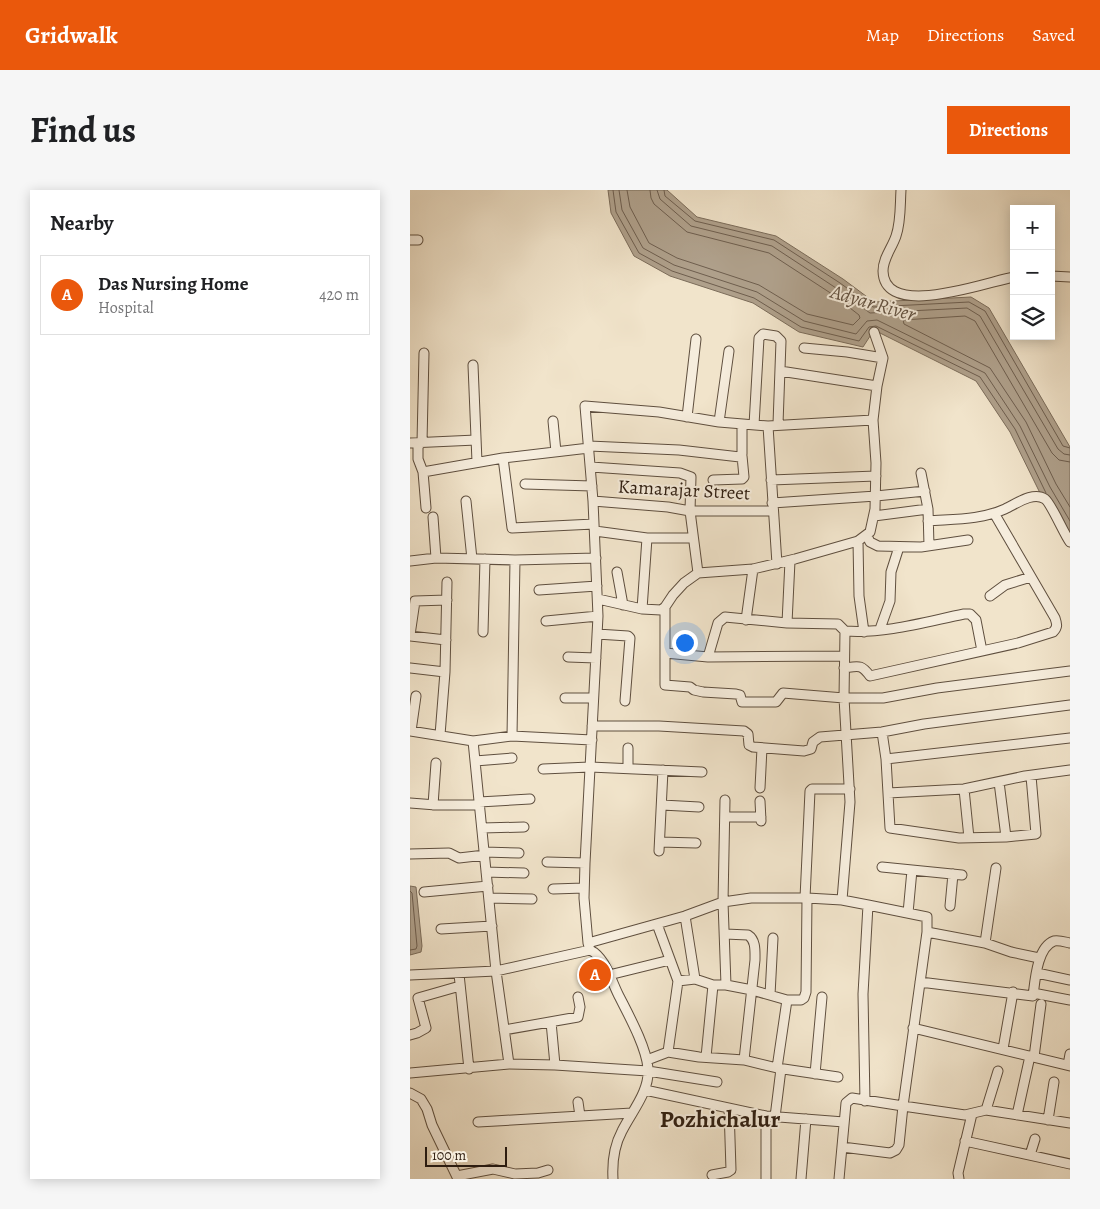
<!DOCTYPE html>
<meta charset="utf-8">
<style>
:root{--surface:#fff;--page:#f6f6f6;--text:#202124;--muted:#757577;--line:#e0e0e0;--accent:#ea580c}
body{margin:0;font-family:Alegreya,serif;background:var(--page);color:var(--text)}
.controls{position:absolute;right:15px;top:15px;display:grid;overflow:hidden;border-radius:0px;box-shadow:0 2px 12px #0003}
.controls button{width:45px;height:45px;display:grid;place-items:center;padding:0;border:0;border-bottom:1px solid var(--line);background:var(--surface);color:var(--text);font:25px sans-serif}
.scale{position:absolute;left:15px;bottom:12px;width:82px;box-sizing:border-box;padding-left:5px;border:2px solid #2e1d10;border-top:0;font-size:14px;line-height:18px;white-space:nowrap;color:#2e1d10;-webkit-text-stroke:4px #f6eddd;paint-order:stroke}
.you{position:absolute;left:274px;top:452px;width:18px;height:18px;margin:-12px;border:4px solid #fff;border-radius:50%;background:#1a73e8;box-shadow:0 0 0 8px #1a73e833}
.badge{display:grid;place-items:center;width:32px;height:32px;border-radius:50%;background:var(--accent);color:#fff;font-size:16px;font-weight:700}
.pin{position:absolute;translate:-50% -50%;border:2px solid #fff;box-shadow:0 1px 5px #0006}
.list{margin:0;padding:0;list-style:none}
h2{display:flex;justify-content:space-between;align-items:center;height:65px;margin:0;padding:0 20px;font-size:21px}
h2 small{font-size:16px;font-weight:400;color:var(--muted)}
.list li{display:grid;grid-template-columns:32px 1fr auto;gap:15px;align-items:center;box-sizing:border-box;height:80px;margin:0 10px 10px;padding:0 10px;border:1px solid var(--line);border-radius:0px}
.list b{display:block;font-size:19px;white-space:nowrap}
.list p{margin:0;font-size:16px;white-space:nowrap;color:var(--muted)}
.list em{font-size:16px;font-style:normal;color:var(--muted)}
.icon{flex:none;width:28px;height:28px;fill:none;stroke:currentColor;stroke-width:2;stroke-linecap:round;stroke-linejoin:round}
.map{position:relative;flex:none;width:660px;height:989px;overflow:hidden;border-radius:0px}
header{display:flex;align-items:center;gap:30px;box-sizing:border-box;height:70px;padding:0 25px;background:var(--accent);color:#fff}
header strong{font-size:24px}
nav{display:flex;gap:28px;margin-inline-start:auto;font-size:18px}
.intro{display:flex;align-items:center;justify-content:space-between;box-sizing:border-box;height:120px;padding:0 30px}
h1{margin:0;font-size:35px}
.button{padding:12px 22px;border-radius:0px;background:var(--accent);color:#fff;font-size:18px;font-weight:700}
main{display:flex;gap:30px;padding:0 30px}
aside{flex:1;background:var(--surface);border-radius:0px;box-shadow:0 2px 12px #0003}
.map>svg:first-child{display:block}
.water{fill:#afa08b;stroke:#7b6c5a}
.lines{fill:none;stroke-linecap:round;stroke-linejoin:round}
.shore{stroke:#6e5e4e;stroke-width:1}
.minor-casing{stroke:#5f4f3f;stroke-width:11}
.minor{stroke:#f6eddd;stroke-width:9}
.labels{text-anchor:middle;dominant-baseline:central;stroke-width:4;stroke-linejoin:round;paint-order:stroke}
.street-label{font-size:19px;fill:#2e1d10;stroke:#f6eddd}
.water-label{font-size:20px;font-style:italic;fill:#625141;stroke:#f6eddd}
.district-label{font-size:24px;font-weight:bold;fill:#2e1d10;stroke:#f6eddd}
</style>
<header>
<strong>Gridwalk</strong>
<nav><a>Map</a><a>Directions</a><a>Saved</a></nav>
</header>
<div class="intro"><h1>Find us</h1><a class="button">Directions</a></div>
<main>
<aside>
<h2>Nearby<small></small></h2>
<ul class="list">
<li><span class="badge">A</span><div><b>Das Nursing Home</b><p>Hospital</p></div><em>420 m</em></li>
</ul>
</aside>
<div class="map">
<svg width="660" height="989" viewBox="0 0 660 989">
<rect width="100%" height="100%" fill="#f1e4cb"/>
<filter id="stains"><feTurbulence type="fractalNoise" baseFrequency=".004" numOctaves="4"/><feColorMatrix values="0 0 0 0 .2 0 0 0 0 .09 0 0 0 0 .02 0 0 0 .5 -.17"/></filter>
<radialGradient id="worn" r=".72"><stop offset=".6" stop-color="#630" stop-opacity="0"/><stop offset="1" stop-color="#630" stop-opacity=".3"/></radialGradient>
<path class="water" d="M198 0H257L287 27 366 46 433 89 464 112 561 107 579 118 660 257V353L630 303 600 242 566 191 464 140 453 157 389 142 343 113 260 86 224 66 201 23Z
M0 696 6 697 12 756 11 762 0 765Z"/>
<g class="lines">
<path class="shore" d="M203 0 206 22 229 63 262 81 344 108 391 137 449 151 459 137 466 136 570 187 605 239 636 303
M209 0 212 20 233 58 264 75 347 102 394 131 446 144 457 131 467 130 575 183 610 236 640 297 660 331
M217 0 220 17 239 53 267 68 349 95 397 124 443 135 450 128 449 125 422 104 359 63 277 42 244 14 241 8 240 0
M247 0 250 9 281 36 362 56 426 98 460 123 557 118 570 126 648 259 654 264 660 265
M254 0 255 6 285 31 364 50 430 93 463 117 559 112 575 121 653 256 660 258
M660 272 649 270 642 263 565 131 555 126 493 130 494 134 580 178 616 232 646 294 660 317
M0 701 2 703 7 756 6 759 0 760"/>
<defs>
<path id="minor" d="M491 0C490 15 491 32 486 46 482 58 473 68 473 81 474 131 579 91 604 87
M0 50H8
M641 86 660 87
M394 158 437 162 473 168
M14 163 12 252 8 256V269L13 282 16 318
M63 175 67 272
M370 181 467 196
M277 227 286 149
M143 231 146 262
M309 232 319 161
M344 235 349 148 353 144 366 146 371 151 368 234
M358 236 367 374
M0 253 66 250
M179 256 269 260 330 267 332 264V234
M93 268 102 338 184 334
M181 277 270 283 281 287 280 321 288 383
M13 282 93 268 179 258
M511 283 518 319 519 356
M303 290 332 289 334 287 332 266
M361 290 466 286
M115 294 182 296
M56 311 62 369
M183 311 258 317 280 321H362
M362 313 466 306 515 301
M464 326 518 319
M23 327 26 368
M518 331C543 329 571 330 595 319 606 314 623 301 635 309 641 313 654 344 660 352
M185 341 237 348H283
M457 346 460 352 468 356 511 357 558 350
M448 351 449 406 454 442
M105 370 186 368
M0 371 26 368 105 370 102 546
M207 382 213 415
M129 400 187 396
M580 406 595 395 621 387
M188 409 232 419 251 420 255 417 263 405 274 393 288 383 343 379 385 369 448 351 460 342 465 319 466 273 463 230 467 196 473 168 464 142
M255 417V495L280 497 284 500 293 502 326 504 330 505 332 512H366L373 503 434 508H473L527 498 660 481
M232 419 237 348
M336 430 343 379
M136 431 188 426
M377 433 380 371
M470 439 480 411 481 382 489 357
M435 441C475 444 515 432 554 424H560L566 430 572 461
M73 442 75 369
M187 444 218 446 220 448 215 511
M0 445 5 411 37 410
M0 446 36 450
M255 463 298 467 434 466
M158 467 186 468
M298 467 308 433 315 427 377 433 428 434 435 441 434 508 440 612 432 710
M0 478 35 482
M434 478C449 476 451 474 460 486L608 453 643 442C648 437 647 434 645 428L584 323
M155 508H183
M182 536H249L334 541 338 544 339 555 343 557 394 561 401 559 403 552 410 547 472 542 514 534 660 515
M0 541 63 551 102 546 182 550
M1 541 6 506
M472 542 476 569 480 638 549 648 596 647
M30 545 35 482 37 392
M63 551 86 781 99 874
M476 569 660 548
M65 571 102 568
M218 578V558
M133 579 180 577 292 582
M589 592 596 647 626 644 621 586
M350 598 352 558
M554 599 559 648
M478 603 554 599 615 586 660 580
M315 610 313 712 316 795
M350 611 351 631
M69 612 120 609
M0 613 26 615H70
M23 615 26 573
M252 615 289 617
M315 627H351
M72 638 114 637
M250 652 286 653
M249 661 253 580
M74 662 109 663
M0 664 39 663 49 668 75 665
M137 672 175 673
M472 677 552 685
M76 682 114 683
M143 699 174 698
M14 702 78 696
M79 708 122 709
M395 708 400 601 402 599H440
M540 716 543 684
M498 723 502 680
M275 726 285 789
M247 734 268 791 258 862
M31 739 82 736
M517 742 575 753 601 762 629 768
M315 744 338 745C346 750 345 761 345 770L334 870
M178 753 174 708 175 673 188 426 183 311 175 216 249 222 309 232 358 236 463 230
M575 753 586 678
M180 760 178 753 275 726 313 712 341 708H397L432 710 458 715 453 804 455 911
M180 760C195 767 201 790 208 804 218 824 236 856 238 878 240 901 222 921 212 941 204 956 202 972 203 989
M627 783 660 790
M49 784 59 879
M0 785 86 781 180 760
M199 785 260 770
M268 791 285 789 303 795H316L342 800 377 810H391L394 808 396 802 397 708
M510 792 623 806C625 791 627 757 644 751 649 750 655 752 660 753
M623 803 660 810
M360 805 363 748
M141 832 145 875
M503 838 660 876
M94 840 168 827 170 817 168 807
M0 845 7 843 16 838 8 808 50 796
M593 859 603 802
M296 867 303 795
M624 867 631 814
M237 870 258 862 289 867 334 870 367 878 428 887
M658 875 660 864
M367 878 377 810
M0 883 99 874 145 875 238 881 307 892
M405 884 412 807
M235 900 356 926 434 932
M0 903 11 909 17 919 22 935 48 989
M168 912 170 926
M576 920 588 881
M607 925 620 866
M365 927 371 879
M638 930 644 892
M68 932 222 923
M555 951 660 974
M432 957 480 963 486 960 489 955 493 916 555 925 576 920 660 933
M620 965 625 949
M302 985 318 982 321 980 319 918
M47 986 83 979 105 984 128 983 138 980
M356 989V926
M391 989 396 929
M429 989 436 913 442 908 493 916 517 742V727L458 715
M549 989 548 983 562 924"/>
</defs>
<use href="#minor" class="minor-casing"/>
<use href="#minor" class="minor"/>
</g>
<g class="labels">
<g class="street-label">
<text transform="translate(274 300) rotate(3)">Kamarajar Street</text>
</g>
<g class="water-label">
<text transform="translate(463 113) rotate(16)">Adyar River</text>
</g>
<g class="district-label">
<text x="310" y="929">Pozhichalur</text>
</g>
</g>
<rect width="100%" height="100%" filter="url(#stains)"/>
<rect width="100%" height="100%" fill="url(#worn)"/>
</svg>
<div class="controls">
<button>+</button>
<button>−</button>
<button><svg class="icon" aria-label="layers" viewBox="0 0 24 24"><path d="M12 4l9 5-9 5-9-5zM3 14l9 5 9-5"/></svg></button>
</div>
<div class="scale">100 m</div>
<div class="you"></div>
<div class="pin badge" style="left:185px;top:785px">A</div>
</div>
</main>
